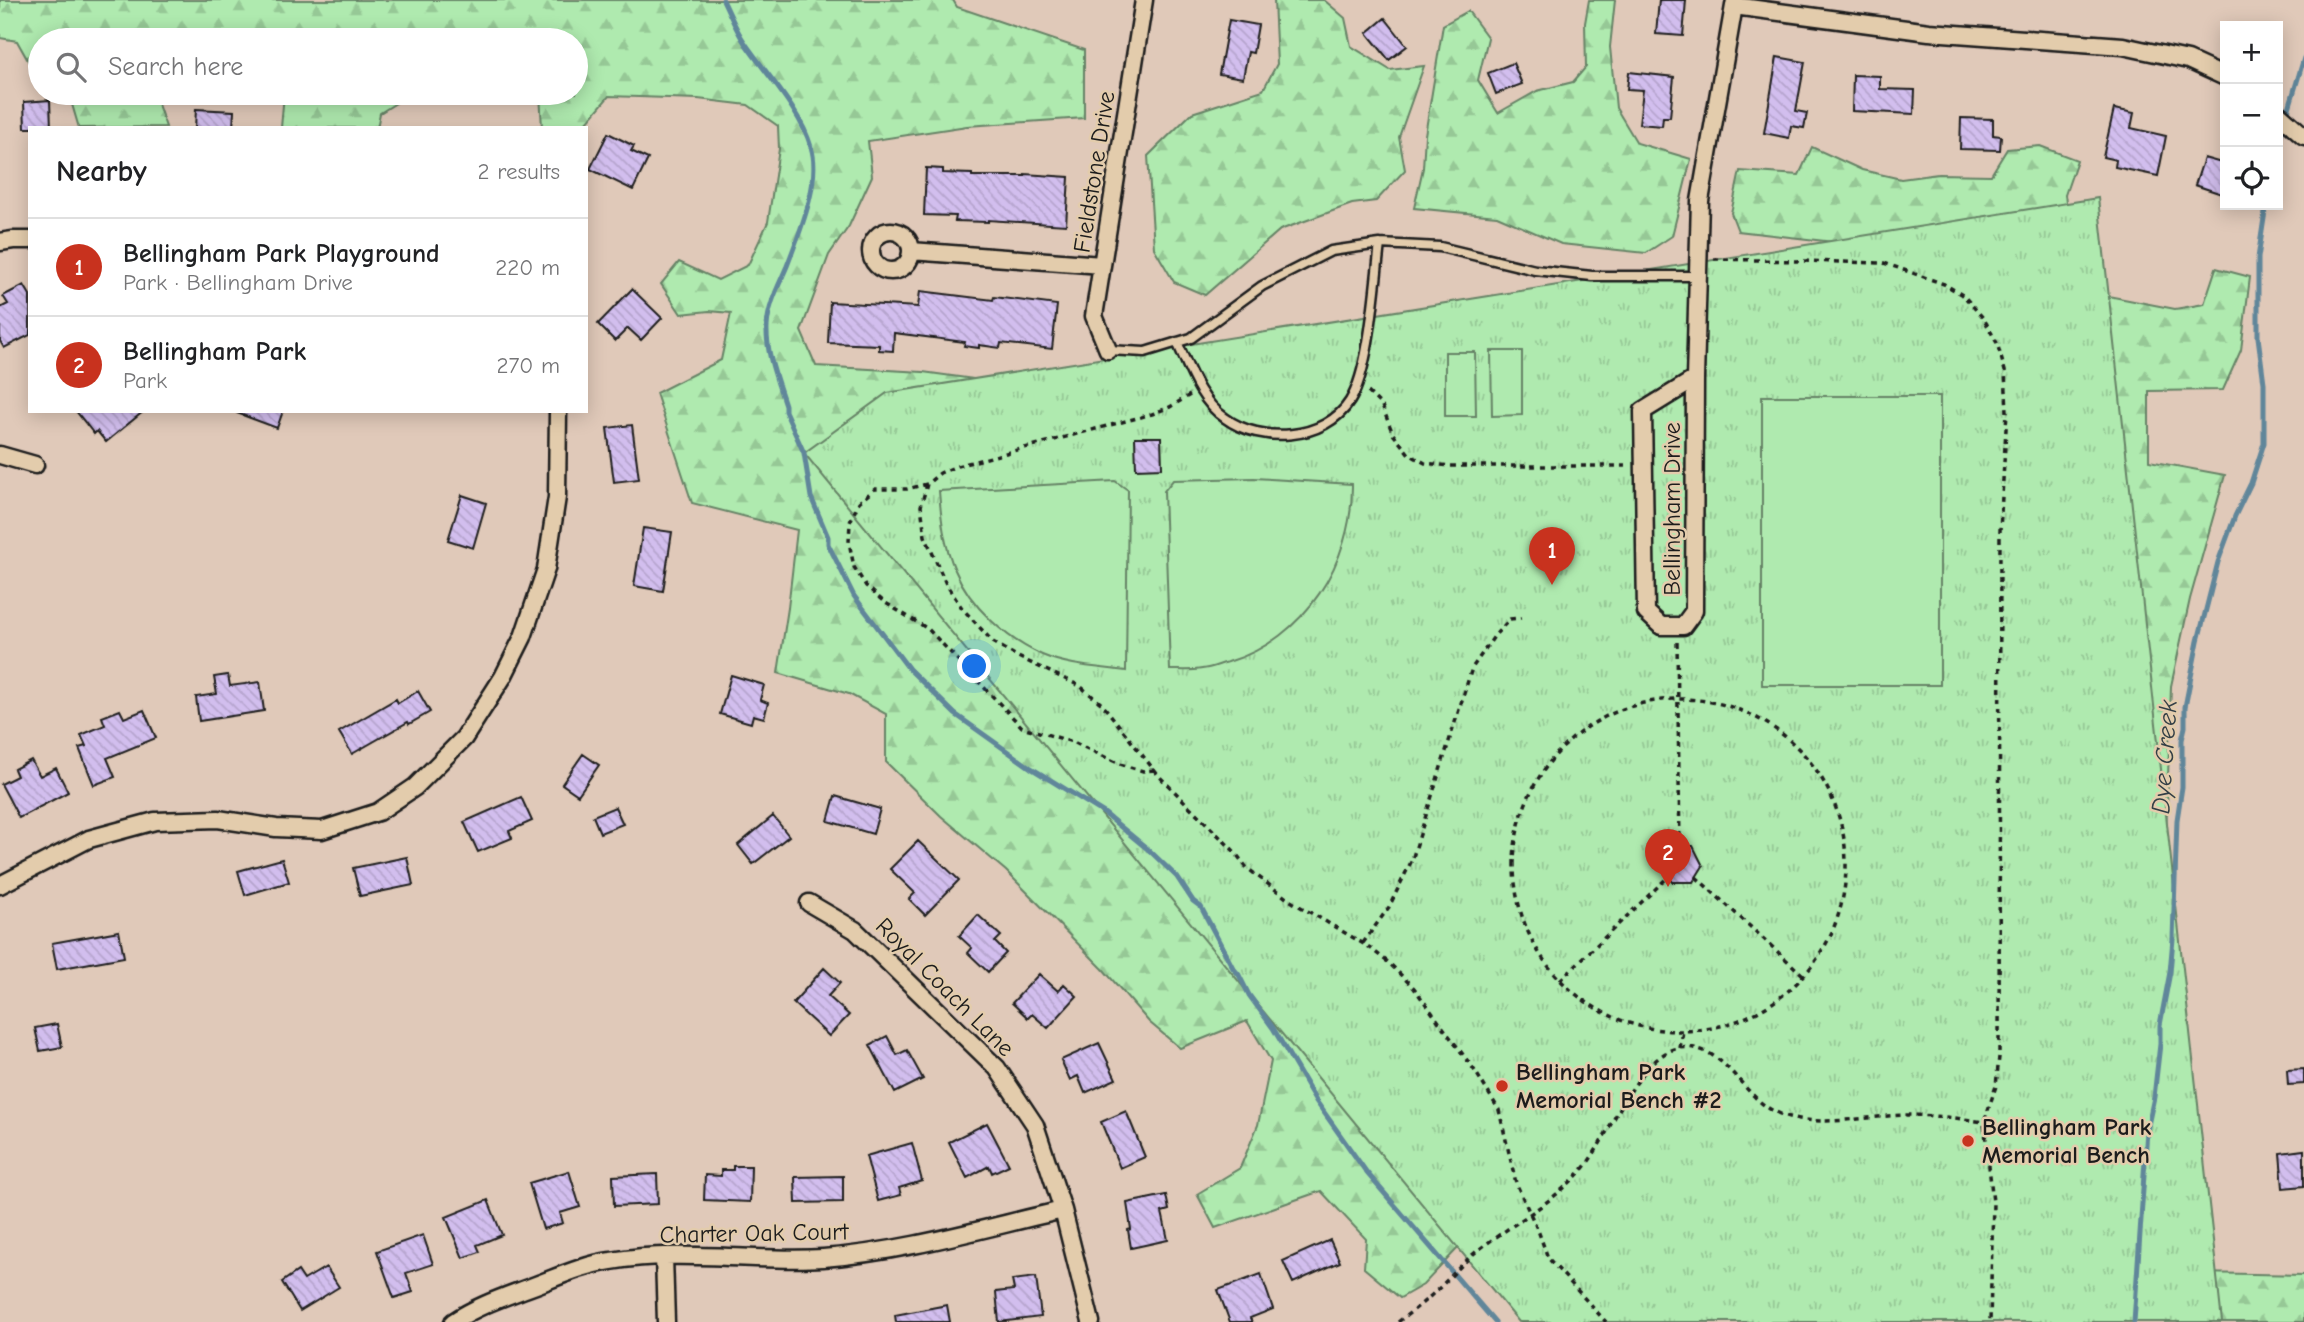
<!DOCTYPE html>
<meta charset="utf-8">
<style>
:root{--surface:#fff;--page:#f2f2f2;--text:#202124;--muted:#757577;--line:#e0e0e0;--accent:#c8321e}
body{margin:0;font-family:"Comic Neue",sans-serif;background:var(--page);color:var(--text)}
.controls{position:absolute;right:21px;top:21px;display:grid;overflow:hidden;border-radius:0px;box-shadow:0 4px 18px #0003}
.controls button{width:63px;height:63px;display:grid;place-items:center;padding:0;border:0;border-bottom:2px solid var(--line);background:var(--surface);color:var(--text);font:35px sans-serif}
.you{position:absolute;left:975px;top:667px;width:24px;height:24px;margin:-18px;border:5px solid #fff;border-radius:50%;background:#1a73e8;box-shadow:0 0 0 10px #1a73e833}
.badge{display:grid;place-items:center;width:46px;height:46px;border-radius:50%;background:var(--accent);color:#fff;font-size:23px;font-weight:700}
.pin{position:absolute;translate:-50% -58px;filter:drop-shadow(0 2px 4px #0008)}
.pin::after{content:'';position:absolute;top:37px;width:24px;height:21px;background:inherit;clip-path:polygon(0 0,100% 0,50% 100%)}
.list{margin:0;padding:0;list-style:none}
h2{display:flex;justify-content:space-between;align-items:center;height:91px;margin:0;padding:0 28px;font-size:30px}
h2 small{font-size:23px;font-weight:400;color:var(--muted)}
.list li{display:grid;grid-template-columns:46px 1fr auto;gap:21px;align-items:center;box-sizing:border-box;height:98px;padding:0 28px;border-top:2px solid var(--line)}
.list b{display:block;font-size:26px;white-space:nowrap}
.list p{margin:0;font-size:23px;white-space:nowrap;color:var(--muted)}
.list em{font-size:23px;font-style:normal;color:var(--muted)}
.icon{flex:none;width:38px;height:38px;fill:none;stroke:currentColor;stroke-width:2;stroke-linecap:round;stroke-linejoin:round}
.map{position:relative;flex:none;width:2304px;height:1322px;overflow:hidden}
.search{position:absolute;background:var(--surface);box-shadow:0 4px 18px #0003;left:28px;top:28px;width:560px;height:77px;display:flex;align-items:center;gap:18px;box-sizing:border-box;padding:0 24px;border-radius:38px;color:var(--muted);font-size:26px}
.panel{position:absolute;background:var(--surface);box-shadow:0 4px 18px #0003;left:28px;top:126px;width:560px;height:287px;border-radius:0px}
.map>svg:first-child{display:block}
.forest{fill:url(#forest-firs);stroke:#668366;stroke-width:2}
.park{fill:url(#park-tufts);stroke:#668366;stroke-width:2}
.garden{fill:#afeaaf;stroke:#668366;stroke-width:2}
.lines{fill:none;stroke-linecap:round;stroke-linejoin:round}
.stream{stroke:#60869a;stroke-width:5}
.building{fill:url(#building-back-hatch);stroke:#1c1c1c;stroke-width:2}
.lane-casing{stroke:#1c1c1c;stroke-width:13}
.street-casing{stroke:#1c1c1c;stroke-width:21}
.path{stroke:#1c1c1c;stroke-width:3.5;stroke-dasharray:5 5;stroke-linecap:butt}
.lane{stroke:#e3ccac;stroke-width:8}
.street{stroke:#e3ccac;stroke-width:16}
.poi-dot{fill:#c8321e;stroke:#e3ccac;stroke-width:2.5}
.labels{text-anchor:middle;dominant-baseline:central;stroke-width:5;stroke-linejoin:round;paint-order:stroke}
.street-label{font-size:24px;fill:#1c1c1c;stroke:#e3ccac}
.poi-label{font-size:24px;font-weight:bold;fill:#1c1c1c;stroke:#e3ccac;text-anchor:start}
.water-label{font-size:26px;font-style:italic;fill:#333f46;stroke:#e3ccac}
</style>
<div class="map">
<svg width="2304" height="1322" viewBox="0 0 2304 1322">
<defs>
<pattern id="forest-firs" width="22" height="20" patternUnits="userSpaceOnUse" patternTransform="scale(1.75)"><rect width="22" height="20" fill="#afeaaf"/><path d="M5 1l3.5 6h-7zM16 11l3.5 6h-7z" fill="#96c896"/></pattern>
<pattern id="park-tufts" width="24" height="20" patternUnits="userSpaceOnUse" patternTransform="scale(1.75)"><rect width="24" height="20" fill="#afeaaf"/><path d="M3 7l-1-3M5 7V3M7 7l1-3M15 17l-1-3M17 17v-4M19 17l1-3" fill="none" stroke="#96c896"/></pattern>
<pattern id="building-back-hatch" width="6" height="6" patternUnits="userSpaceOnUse" patternTransform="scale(1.75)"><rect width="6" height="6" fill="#d2beee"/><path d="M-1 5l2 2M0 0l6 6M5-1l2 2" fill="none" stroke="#b4a3cc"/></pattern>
</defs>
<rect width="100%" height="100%" fill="#e0c9b9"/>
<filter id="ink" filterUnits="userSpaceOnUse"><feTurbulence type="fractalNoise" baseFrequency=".0143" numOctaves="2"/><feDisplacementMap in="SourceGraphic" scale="14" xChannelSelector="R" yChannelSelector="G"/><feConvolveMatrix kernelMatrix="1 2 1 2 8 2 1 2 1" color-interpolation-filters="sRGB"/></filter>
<g filter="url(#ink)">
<path class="forest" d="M0 0H953L957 7 1084 50V118L967 126 868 141 872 176 849 226 829 255 801 331 816 366 923 372 1061 391 1477 1228 1423 1285 1400 1298 1364 1268 1366 1239 1321 1191 1215 1228 1197 1194 1240 1168 1258 1125 1271 1061 1247 1021 1180 1048 1149 1022 1103 969 1006 871 941 816 886 762V714L849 694 778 673 788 608 797 530 692 503 656 393 721 360 731 313 709 311 681 314 661 284 679 262 718 280 748 265 768 222 779 149 778 126 748 105 698 99 609 96 582 128H542L540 93H576V40H40V82L17 41 0 38Z
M1274 0H1324L1345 18 1351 46 1390 70 1424 66 1399 137 1405 170 1376 201 1352 204 1280 230 1205 295 1174 282 1154 248 1148 156 1192 113 1263 90 1277 64Z
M1589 0H1615L1610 47 1616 108 1637 143 1691 159 1672 236 1646 253 1561 244 1497 216 1414 208 1423 168 1425 135 1443 25 1468 11 1488 38 1478 80 1498 113 1537 91 1573 82 1586 67 1585 23Z
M52 93H154L166 127 79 128 71 101Z
M284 93H412L380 113 377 128H281Z
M2040 146 2077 160 2065 195 2074 252 2072 289 2175 309 2204 304 2216 268 2250 277 2241 350 2223 390 2149 391V461L2225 475 2190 599 2171 686 2164 899 1895 249 1738 231 1731 213 1740 171 1799 175 1812 147 1862 170 1901 179 1938 174 1991 175 2007 149Z
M2194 1273 2304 1275V1322H2151Z"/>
<path class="park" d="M2098 198 2222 1322H1519L804 453 887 393Z"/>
<path class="garden" d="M1491 351H1522V415L1492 416Z
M1445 352H1475L1476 416H1445Z
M1762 396H1940V685H1762Z
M1254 478 1352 484C1353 562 1305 639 1228 662 1220 664 1211 668 1202 669 1192 671 1180 670 1170 670L1164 491 1173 480Z
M1115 481 1128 490 1126 671C1098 667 1068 666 1042 655 1006 639 970 606 955 570 944 545 941 518 939 491Z"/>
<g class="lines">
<path class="stream" d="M723 0C730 14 736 30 745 43 766 74 801 111 811 147 822 180 799 234 787 266 779 285 768 305 767 327 766 353 777 380 785 405V411L804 453 811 497 828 537V544L854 596 909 669 955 714 1031 768 1104 813 1150 851 1177 877 1193 901 1201 907 1233 968 1239 975 1249 995 1273 1028 1316 1101 1367 1173 1495 1322
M2278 145 2304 58
M2134 1322 2147 1130 2154 1097 2160 1044V1025L2170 972 2173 939 2177 820 2182 787V740L2185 727V707L2198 641 2218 562 2235 516 2251 483 2264 443V383L2258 337V258L2266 205"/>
</g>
<path class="building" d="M1659 0H1686L1683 36 1656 34Z
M1385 18 1407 46 1389 60 1367 33Z
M1229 20 1258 25 1253 53 1248 52 1243 78 1219 74Z
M1777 57 1805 62 1796 111 1807 113 1804 128 1791 126 1789 138 1764 133Z
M1513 63 1522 84 1496 94 1488 73Z
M1629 72 1674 77 1670 117H1663L1662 126 1639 124 1643 90 1627 89Z
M1853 75 1880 76V89L1915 90 1914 114 1852 111Z
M50 100 51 128H25L24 102Z
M196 109 234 111 233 128H195Z
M2114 109 2134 113 2131 128 2166 136 2158 176 2115 167 2116 160 2103 157Z
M1961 118 1993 119V135L2001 136 2000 150 1960 149Z
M608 133 634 146 631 151 648 159 633 190 590 169Z
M2204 158 2225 164V195L2195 185Z
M926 168 943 169V173L972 174V176H1025V174L1069 177 1066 225 988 220V222L955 221 956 216 924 215Z
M24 285 30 295V335L4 348 0 341V308L8 304 3 296Z
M632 289 662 318 641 340 628 328 615 341 598 324Z
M920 291 993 300 994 297 1057 305 1052 349 1001 343 1000 348 979 345V348L964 346 965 342 894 333 893 351 879 350V345L828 343 830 302 918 307Z
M76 411H144L106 442 97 431 94 434Z
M237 411H283L277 428 237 413Z
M632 425 639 479 614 482 607 428Z
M1135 437H1161L1162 468 1136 469Z
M462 495 486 503 473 548 448 540Z
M643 528 672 532 663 591 634 586Z
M228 675 230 686 260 682 264 711 199 721 196 697 217 694 214 677Z
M731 675 764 685 760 700 768 703 764 718 753 715 751 723 720 714Z
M418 691 430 712 409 724 408 722 352 754 339 732 396 699 398 703Z
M120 710 124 718 144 710 156 738 107 758 115 777 94 785 79 748 86 746 81 735 105 725 102 717Z
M583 754 599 765 578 795 562 784Z
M31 760 40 776 56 768 68 792 19 818 1 784 17 776 14 769Z
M835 796 880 809 873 834 828 821Z
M521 797 532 821 509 831 512 838 478 852 464 822Z
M615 807 623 824 600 833 593 816Z
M773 816 789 836 753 864 738 845Z
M918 841 959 880 925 915 909 899 915 893 890 869Z
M1671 846H1693L1703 866 1693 882H1672L1662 865Z
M407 857 413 885 360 896 353 868Z
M282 859 289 882 245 895 238 871Z
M978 915 1001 936 995 942 1006 953 988 972 968 953 972 948 959 936Z
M119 931 124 957 57 969 52 943Z
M824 968 840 983 828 996 849 1015 829 1036 793 1003Z
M1039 974 1058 991 1064 984 1077 996 1048 1028 1032 1014 1028 1018 1012 1003Z
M57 1024 62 1047 40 1051 35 1028Z
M887 1036 897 1055 907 1050 923 1079 895 1093 870 1045Z
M1099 1043 1116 1079 1085 1093 1078 1076 1070 1080 1061 1060Z
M2304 1069V1084L2288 1085 2287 1070Z
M1126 1111 1145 1157 1120 1168 1101 1122Z
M987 1123 1009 1165 992 1173 989 1166 967 1178 949 1142Z
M912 1143 922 1181 899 1188 901 1195 878 1201 866 1156Z
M2304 1150V1186L2283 1188 2280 1153Z
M733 1166H751L750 1202 704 1200 705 1175 721 1176V1170H733Z
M569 1171 580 1207 560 1213 563 1223 543 1229 529 1183Z
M657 1174 658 1204 614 1206 613 1176Z
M843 1176V1202L796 1203 795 1177Z
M1166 1195 1169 1210 1162 1212 1168 1240 1131 1248 1128 1230 1131 1229 1127 1203Z
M488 1200 502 1235 477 1245 480 1252 463 1258 446 1217Z
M423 1235 433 1264 406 1273 413 1292 394 1298 377 1251Z
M1330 1240 1340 1262 1293 1283 1283 1261Z
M326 1267 339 1287 300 1311 282 1282 298 1271 304 1280Z
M1261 1274 1273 1309 1250 1318 1252 1322H1230L1218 1290Z
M1036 1277 1041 1317 999 1322 996 1292 1014 1290 1012 1280Z
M947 1305 950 1322H896L895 1315Z"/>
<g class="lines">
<defs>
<path id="lane" d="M1177 342C1189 368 1200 401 1225 418 1260 444 1325 441 1350 401 1370 369 1375 284 1380 244
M1108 350 1145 352 1191 338 1262 286 1331 251 1380 244 1440 247 1535 270 1592 276H1698"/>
<path id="street" d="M1734 6 1929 32 2123 46 2188 60 2225 77
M2278 113 2304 136
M871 251a20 20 0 1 1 40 0a20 20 0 1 1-40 0Z
M0 242 13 240H30
M911 251 1102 265
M1108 350 1094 316 1144 0
M1695 379 1643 411 1646 612 1661 626H1683L1694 611 1695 379 1700 201 1735 0
M0 455 35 465
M0 885 89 839 155 821 218 819 276 828 322 830 378 812 415 787 464 738 503 677 523 637 546 569 557 497 558 411
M809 903 855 930 997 1068 1035 1125 1063 1210 1091 1322
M664 1256 666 1322
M453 1322C475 1307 501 1298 525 1289 553 1279 582 1265 611 1261 681 1249 753 1262 823 1258 904 1252 984 1228 1063 1210"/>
</defs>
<use href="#lane" class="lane-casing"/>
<use href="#street" class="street-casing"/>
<path class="path" d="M1714 259 1884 263 1944 284 1964 296 1984 319 1997 343 2005 371 2007 412 2000 530 1999 1057 1996 1086 1984 1122 1993 1202 1990 1322
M1368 392 1382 406 1393 434 1409 454 1425 463 1450 466H1628
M1190 395 1170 407 1152 414 957 466 940 473 927 484 921 506 925 536 946 584 962 608 993 642 1018 657 1080 686 1102 704 1158 775 1234 851 1247 868 1289 900 1369 947 1389 963 1414 988 1475 1071 1499 1110 1516 1183 1539 1233 1548 1258 1606 1322
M927 484 907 489H875L859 502 850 522 849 542 854 567 866 586 884 602 928 629 1022 727 1073 742 1120 764 1143 771 1155 770
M1677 642 1680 846
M1514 865a166 166 0 1 1 332 0a166 166 0 1 1-332 0Z
M1696 877 1803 975
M1363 943 1389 907 1412 860 1472 668 1495 635 1510 619 1521 618
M1560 980 1669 876
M1680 1048 1683 1031
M1398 1322C1408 1314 1418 1307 1427 1299 1445 1284 1459 1266 1477 1251 1514 1222 1560 1200 1589 1161 1611 1130 1641 1054 1679 1048 1725 1041 1742 1099 1778 1113 1817 1129 1864 1116 1905 1115 1932 1115 1958 1118 1984 1122"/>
<use href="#lane" class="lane"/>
<use href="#street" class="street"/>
</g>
</g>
<g class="poi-dot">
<circle cx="1502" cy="1086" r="7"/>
<circle cx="1968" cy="1141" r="7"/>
</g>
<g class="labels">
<g class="street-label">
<text transform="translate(1094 172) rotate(-81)">Fieldstone Drive</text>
<text transform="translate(1672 509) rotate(-90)">Bellingham Drive</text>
<text transform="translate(945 987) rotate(45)">Royal Coach Lane</text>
<text transform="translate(754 1233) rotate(-1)">Charter Oak Court</text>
</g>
<g class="poi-label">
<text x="1516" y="1072">Bellingham Park<tspan x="1516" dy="28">Memorial Bench #2</tspan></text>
<text x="1982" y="1127">Bellingham Park<tspan x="1982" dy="28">Memorial Bench</tspan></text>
</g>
<g class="water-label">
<text transform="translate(2165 757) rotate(-86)">Dye Creek</text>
</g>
</g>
</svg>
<div class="controls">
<button>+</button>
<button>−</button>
<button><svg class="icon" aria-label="locate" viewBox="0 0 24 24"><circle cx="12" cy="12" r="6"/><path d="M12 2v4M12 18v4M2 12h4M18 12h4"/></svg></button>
</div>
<div class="you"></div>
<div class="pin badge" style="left:1552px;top:585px">1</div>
<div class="pin badge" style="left:1668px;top:887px">2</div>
<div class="search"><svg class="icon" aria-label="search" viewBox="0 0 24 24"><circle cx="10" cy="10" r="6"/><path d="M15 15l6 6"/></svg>Search here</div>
<section class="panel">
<h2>Nearby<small>2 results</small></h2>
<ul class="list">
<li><span class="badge">1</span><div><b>Bellingham Park Playground</b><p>Park · Bellingham Drive</p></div><em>220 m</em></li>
<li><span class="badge">2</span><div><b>Bellingham Park</b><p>Park</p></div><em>270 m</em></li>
</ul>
</section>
</div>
